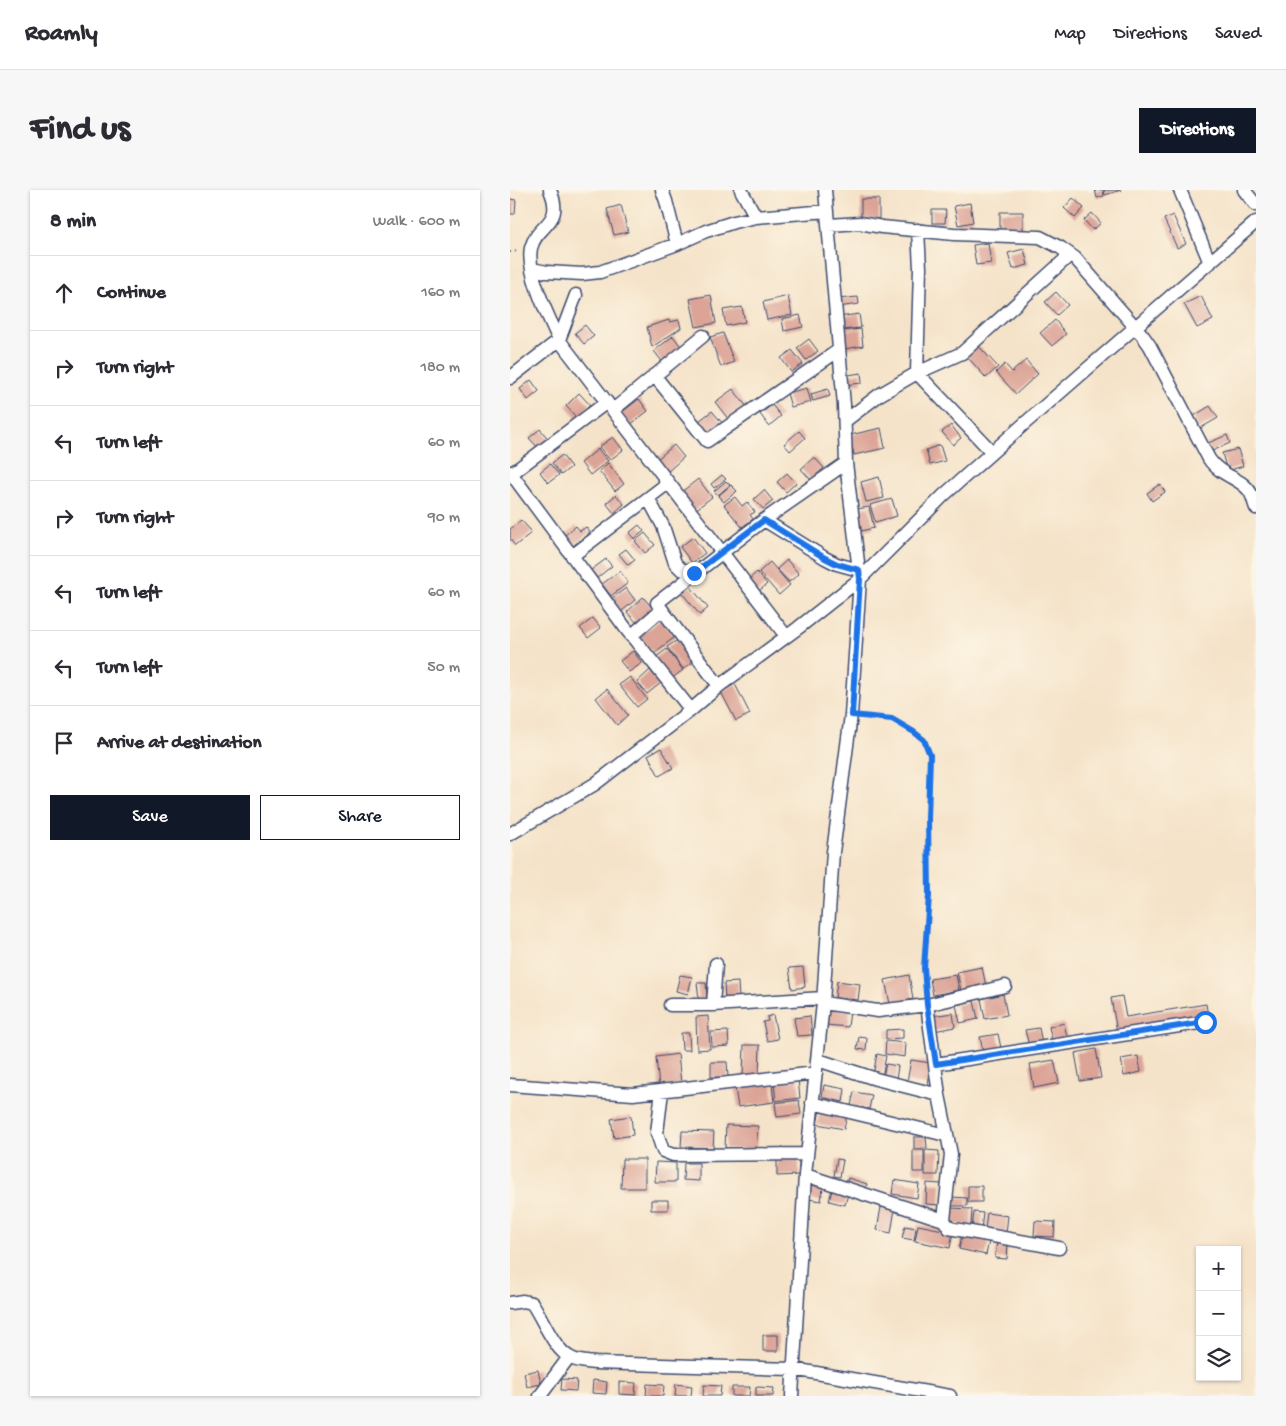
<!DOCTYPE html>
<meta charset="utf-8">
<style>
:root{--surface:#fff;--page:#f7f7f7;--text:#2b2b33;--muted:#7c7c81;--line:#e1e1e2;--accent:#111827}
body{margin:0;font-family:"Gochi Hand",sans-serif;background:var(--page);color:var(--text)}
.controls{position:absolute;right:15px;bottom:15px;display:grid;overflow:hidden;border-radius:0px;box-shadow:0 1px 4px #0004}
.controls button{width:45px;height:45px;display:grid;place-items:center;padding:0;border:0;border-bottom:1px solid var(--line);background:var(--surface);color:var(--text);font:25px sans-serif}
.stop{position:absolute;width:15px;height:15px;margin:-11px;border:4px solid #1a73e8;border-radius:50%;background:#fff}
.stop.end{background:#1a73e8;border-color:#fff;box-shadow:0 1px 5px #0008}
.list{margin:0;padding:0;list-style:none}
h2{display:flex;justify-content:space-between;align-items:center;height:65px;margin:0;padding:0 20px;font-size:21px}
h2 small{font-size:16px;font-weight:400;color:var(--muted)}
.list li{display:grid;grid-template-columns:32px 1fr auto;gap:15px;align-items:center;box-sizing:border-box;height:75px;padding:0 20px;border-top:1px solid var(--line)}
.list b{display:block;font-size:19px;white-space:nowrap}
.list em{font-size:16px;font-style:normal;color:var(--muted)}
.actions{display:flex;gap:10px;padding:15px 20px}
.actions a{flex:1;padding:11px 0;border:1px solid var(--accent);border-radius:0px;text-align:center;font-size:18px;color:var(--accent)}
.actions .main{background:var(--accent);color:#fff}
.icon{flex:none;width:28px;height:28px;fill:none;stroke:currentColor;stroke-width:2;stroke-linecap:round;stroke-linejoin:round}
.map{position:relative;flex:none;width:746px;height:1206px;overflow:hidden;border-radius:0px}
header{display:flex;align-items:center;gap:30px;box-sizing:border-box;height:70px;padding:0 25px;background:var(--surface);border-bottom:1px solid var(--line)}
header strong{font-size:24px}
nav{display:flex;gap:28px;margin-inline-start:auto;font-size:18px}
.intro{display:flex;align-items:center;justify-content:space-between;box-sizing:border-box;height:120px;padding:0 30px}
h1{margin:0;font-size:35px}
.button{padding:12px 22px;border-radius:0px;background:var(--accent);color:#fff;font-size:18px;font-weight:700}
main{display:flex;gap:30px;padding:0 30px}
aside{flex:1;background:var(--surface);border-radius:0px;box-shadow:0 1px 4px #0004}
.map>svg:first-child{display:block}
.building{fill:#dca497}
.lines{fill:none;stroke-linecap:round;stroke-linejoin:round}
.minor-casing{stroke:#3c4a6e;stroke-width:15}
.path{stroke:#3c4a6e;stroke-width:2;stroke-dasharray:1 4;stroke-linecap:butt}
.minor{stroke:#fff;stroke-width:12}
.route{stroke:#1a73e8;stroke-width:6}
</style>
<header>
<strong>Roamly</strong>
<nav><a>Map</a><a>Directions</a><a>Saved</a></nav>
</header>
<div class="intro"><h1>Find us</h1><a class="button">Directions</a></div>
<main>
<aside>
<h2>8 min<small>Walk · 600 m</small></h2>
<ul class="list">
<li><svg class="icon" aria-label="ahead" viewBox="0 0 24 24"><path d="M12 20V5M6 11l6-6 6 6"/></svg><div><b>Continue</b></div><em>160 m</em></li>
<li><svg class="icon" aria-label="right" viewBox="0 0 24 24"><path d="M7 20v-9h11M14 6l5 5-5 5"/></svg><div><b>Turn right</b></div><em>180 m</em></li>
<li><svg class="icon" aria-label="left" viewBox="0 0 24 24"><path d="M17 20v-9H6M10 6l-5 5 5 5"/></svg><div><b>Turn left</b></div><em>60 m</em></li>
<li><svg class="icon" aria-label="right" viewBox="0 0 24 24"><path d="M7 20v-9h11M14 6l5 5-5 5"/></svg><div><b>Turn right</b></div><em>90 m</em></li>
<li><svg class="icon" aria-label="left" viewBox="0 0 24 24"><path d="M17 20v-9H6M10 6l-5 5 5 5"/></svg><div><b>Turn left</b></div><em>60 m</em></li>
<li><svg class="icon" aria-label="left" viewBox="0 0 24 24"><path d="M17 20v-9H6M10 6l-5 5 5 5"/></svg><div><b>Turn left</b></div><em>50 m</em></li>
<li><svg class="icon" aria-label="arrive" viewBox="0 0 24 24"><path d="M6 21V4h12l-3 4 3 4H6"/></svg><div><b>Arrive at destination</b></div></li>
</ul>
<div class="actions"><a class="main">Save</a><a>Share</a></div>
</aside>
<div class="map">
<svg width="746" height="1206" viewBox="0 0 746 1206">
<rect width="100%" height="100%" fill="#fcf5e5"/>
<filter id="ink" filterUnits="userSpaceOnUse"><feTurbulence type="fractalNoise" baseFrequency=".02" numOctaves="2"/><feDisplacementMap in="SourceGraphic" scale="10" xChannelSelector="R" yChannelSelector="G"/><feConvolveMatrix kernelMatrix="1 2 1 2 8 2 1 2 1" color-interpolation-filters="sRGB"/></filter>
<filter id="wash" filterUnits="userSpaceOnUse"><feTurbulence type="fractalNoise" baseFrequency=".0096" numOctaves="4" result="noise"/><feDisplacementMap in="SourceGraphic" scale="20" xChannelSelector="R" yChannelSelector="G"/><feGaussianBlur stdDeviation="1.12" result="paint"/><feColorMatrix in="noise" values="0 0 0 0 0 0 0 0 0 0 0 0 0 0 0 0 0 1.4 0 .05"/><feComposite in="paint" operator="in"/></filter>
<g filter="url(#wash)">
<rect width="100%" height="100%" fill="#f5e3c9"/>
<g id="blocks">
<path class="building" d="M585 0H593L594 6 587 8Z
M594 0H611L595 5Z
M563 8 574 18 565 28 554 18Z
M0 9 6 10 5 24H0Z
M351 9H369V29H351Z
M460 13 463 32 448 35 444 16Z
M111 15 118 42 104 45 97 19Z
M422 20H436L435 33H422Z
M490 22H513V43H490Z
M582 23 591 33 583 40 574 30Z
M663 25 676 54 667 58 654 29Z
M478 53 481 73 466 75 463 55Z
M514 59 518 75 503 79 498 63Z
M546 102 558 115 547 125 535 112Z
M201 105 206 133 186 137 180 109Z
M278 106 282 125 257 130 253 112Z
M691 106 703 130 687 138 674 114Z
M348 107 349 114 328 117 327 109Z
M232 117 235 132 216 136 213 120Z
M349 124 351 138 331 140 329 127Z
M290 125 293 137 274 141 272 129Z
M159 130 160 132 169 130 171 138 142 157 137 137Z
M545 130 556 144 542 156 530 143Z
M75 135 84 146 74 154 65 143Z
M351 139 353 156 334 159 331 141Z
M213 143 224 172 211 177 200 147Z
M163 146 173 159 154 174 144 161Z
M299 149 308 161 296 170 287 158Z
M466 153 488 177 476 188 454 163Z
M282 160 293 174 281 182 271 168Z
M516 170 528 184 506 204 486 182 495 174 502 182Z
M351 183 352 193 334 195 332 186Z
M21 190 29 201 18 210 10 199Z
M297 198 301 212 281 217 277 203Z
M223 199 237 217 219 230 205 212Z
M318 199 320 206 303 211 301 204Z
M69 203 80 215 67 228 56 216Z
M129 209 138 221 120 235 111 223Z
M262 215 271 226 259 236 250 224Z
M700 216 708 228 689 239 682 227Z
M202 221 214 235 200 245 189 231Z
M441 235 451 248 443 255 432 242Z
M371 238 375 258 344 265 340 245Z
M30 239 40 251 30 260 19 248Z
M289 241 295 248 280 261 274 254Z
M717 245 720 253 700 262 696 254Z
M103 247 113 260 100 270 89 257Z
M164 255 174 267 156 283 145 271Z
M430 255 435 271 420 275 416 260Z
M88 259 98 271 80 285 71 273Z
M728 259 733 276 717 281 712 263Z
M52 265 61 277 51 285 42 273Z
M304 267 314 278 301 290 291 279Z
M98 273 114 294 105 301 89 281Z
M40 274 49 285 38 293 30 282Z
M277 283 286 293 276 302 267 292Z
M212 285 216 289 204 298 201 294Z
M369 287 374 308 356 312 351 292Z
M188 289 202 307 184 321 170 303Z
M216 291 220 295 208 305 204 301Z
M650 294 655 302 642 311 637 303Z
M221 295 227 301 214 312 208 306Z
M254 300 263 311 253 319 244 309Z
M106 305 114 314 104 323 96 313Z
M225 307 232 316 237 312 245 322 240 325 243 329 232 337 214 315Z
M382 309 387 326 365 332 360 315Z
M359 317 364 338 351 341 347 319Z
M11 330 22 342 5 356 0 349V339Z
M129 335 134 341 124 349 119 343Z
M66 336 70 341 76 337 80 342 63 356 55 345Z
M135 343 145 355 135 363 125 351Z
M183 347 195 363 182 373 170 357Z
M116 359 125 370 118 375 109 364Z
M96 369 102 376 87 388 81 380Z
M277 370 289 384 279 392 267 379Z
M260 372 280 395 269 405 249 382Z
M110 381 118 393 101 406 92 394Z
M247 382 257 394 247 403 237 391Z
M180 396 198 418 190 425 172 403Z
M116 398 125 410 111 422 101 409Z
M133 407 144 420 128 434 117 422Z
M83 428 91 438 78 448 70 438Z
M151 429 165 447 144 463 130 446Z
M169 449 185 471 173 479 157 457Z
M157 459 173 480 161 489 145 468Z
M123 461 132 473 119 482 110 471Z
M140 480 151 493 137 504 127 492Z
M120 487 137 509 127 517 109 495Z
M225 494 240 524 226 531 211 502Z
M97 499 118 525 107 535 86 508Z
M151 558 163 578 149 586 138 565Z
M293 777 295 797 282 799 279 778Z
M472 777 476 796 451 801 447 782Z
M170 785 182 787 178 804 166 801Z
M399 785 403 809 380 814 375 790Z
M446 785 449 800 423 805 420 789Z
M327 791 350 794 348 810 325 808Z
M228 792 229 808 215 809 214 793Z
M187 793H196L197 809H189Z
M493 804 497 825 475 829 471 809Z
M612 806 616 827 696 814 698 826 607 842 601 808Z
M464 811 468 829 450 833 446 815Z
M318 819 340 821 338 837 316 835Z
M443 823 445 837 424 841 421 826Z
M263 825 268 849 257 851 253 832 258 831 257 827Z
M198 826 200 859 187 860 186 827Z
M300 826 302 845 287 846 284 828Z
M554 833 557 847 542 850 539 837Z
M529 838 532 853 519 856 515 840Z
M393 839V848L376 849V840Z
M218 841 219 856 202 857 201 842Z
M171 843H179L180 860H172Z
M488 844 491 858 473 861 470 847Z
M349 847 357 848 356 860 347 859Z
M376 851 396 853 395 867 375 864Z
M234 855H250L249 886H233Z
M586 859 591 888 570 891 565 863Z
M168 864 171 894 149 897 146 867Z
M367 864 376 866 372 887 363 885Z
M628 866 631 882 614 886 611 869Z
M401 870 421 873 418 895 397 892Z
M544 870 549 893 524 898 520 874Z
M201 872H217L218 887H201Z
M376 874 388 876 386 890 373 887Z
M288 889 290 908 266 911 264 892Z
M262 893 264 912 228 917 225 898Z
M314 895 335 899 333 912 312 907Z
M344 902 362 905 359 919 341 916Z
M289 910 291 924 267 927 265 913Z
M310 920 337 925 334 939 307 934Z
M121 926 123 945 104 948 101 929Z
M216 935 248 936 246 960 215 958Z
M172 941 204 942 203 958 171 957Z
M404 947H416L417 958 404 959Z
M403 960H414V982H403Z
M415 960 429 961 428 985H415Z
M112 969H135V998H111Z
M267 969H289V985L267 986Z
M327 969 333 970 330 987 324 986Z
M146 972 166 973V992H145Z
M174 973H189V991L173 990Z
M338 988 357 994 355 1001 336 995Z
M384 990 409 994 407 1008 382 1004Z
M417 993 431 994 430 1015 416 1014Z
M300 995 313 997 311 1011 298 1009Z
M458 996H472V1012H458Z
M322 1000 338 1004 335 1015 319 1011Z
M442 1007 457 1008V1016H442Z
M141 1010H158V1020H141Z
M371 1017 385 1019 381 1043 367 1040Z
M439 1018 462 1019 461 1035 439 1034Z
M464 1022 473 1023 471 1040 462 1039Z
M477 1023 498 1026 496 1043 475 1040Z
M525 1031 545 1032 544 1047 524 1046Z
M408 1035 443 1042 440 1058 405 1051Z
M395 1036 406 1038 404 1050 392 1048Z
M452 1045 479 1051 476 1065 449 1059Z
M487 1051 498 1052 497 1069 485 1068Z
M253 1145H268V1161H253Z
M28 1180 31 1194 17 1197 14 1183Z
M52 1189 67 1190 66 1201 51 1200Z
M83 1190 97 1192 96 1204 82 1203Z
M109 1192 126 1193 125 1205 109 1204Z
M137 1194 154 1195 153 1206H136Z
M166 1194 182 1196 181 1206H165Z
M194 1195 211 1196 210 1206H193Z
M222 1197H240L239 1206H222Z
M246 1197 264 1198 263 1206H246Z"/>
</g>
</g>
<g filter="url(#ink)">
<use href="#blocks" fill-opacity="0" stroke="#3c4a6e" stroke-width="1"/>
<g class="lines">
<defs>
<path id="minor" d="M40 0C55 35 27 33 21 58 16 82 39 128 49 150L276 446
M152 0 156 11 167 54
M231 0 246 27
M670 0 700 73
M734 0 746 15
M319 35 350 33 372 37 444 44 530 47 551 58 565 68 633 146 640 156 699 269C710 286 733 289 740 302 743 307 744 313 746 318
M408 40 410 78 407 183 482 262
M22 79 37 82 72 84 90 82 167 54 196 41 224 32 246 27 317 21
M144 185 197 251 329 160
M0 188 49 150 66 105
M103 220 193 146
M335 231 369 205 407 183 452 163 560 65
M0 282 117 440 181 520
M1 284 97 212
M138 308 153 336 165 373 171 379 184 383
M254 330 315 368 327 374 349 380
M62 366 158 293
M121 446 151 420
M209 496 147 413 254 330 336 273
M0 644 85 594 181 520 209 496 288 438 350 389 434 305 514 234 746 32
M313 813 368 821 417 815 495 796
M160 815H203L313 808
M203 815 206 774
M417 815 429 905 441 964 434 1030
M308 870 366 889 429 905
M426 874 695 832
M0 895 123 904 306 883
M152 901 147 943 153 961 163 965 297 964
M302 913 436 945
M295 985 434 1030 439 1038 549 1058
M0 1113 13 1111 22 1113C33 1129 44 1160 61 1168 68 1172 77 1172 85 1173L283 1179 440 1206
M30 1206 59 1167
M282 1206 295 985 313 813 323 662 341 525 350 389 336 273 334 215 315 0"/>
</defs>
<use href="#minor" class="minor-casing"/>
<path class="path" d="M0 62 9 61
M354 526 382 529 404 542 414 550 420 565 418 628 419 705 414 778 416 802"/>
<use href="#minor" class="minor"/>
</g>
</g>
<g class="lines" filter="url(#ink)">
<path class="route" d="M184 383 254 330 315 368 327 374 349 380 350 389 342 525 382 529 404 542 414 550 420 565 418 628 419 705 414 778 417 815 426 874 695 832"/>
</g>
</svg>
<div class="controls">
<button>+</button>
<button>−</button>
<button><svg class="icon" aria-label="layers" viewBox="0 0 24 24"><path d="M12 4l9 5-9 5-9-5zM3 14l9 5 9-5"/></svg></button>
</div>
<div class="stop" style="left:695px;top:832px"></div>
<div class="stop end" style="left:184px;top:383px"></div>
</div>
</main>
